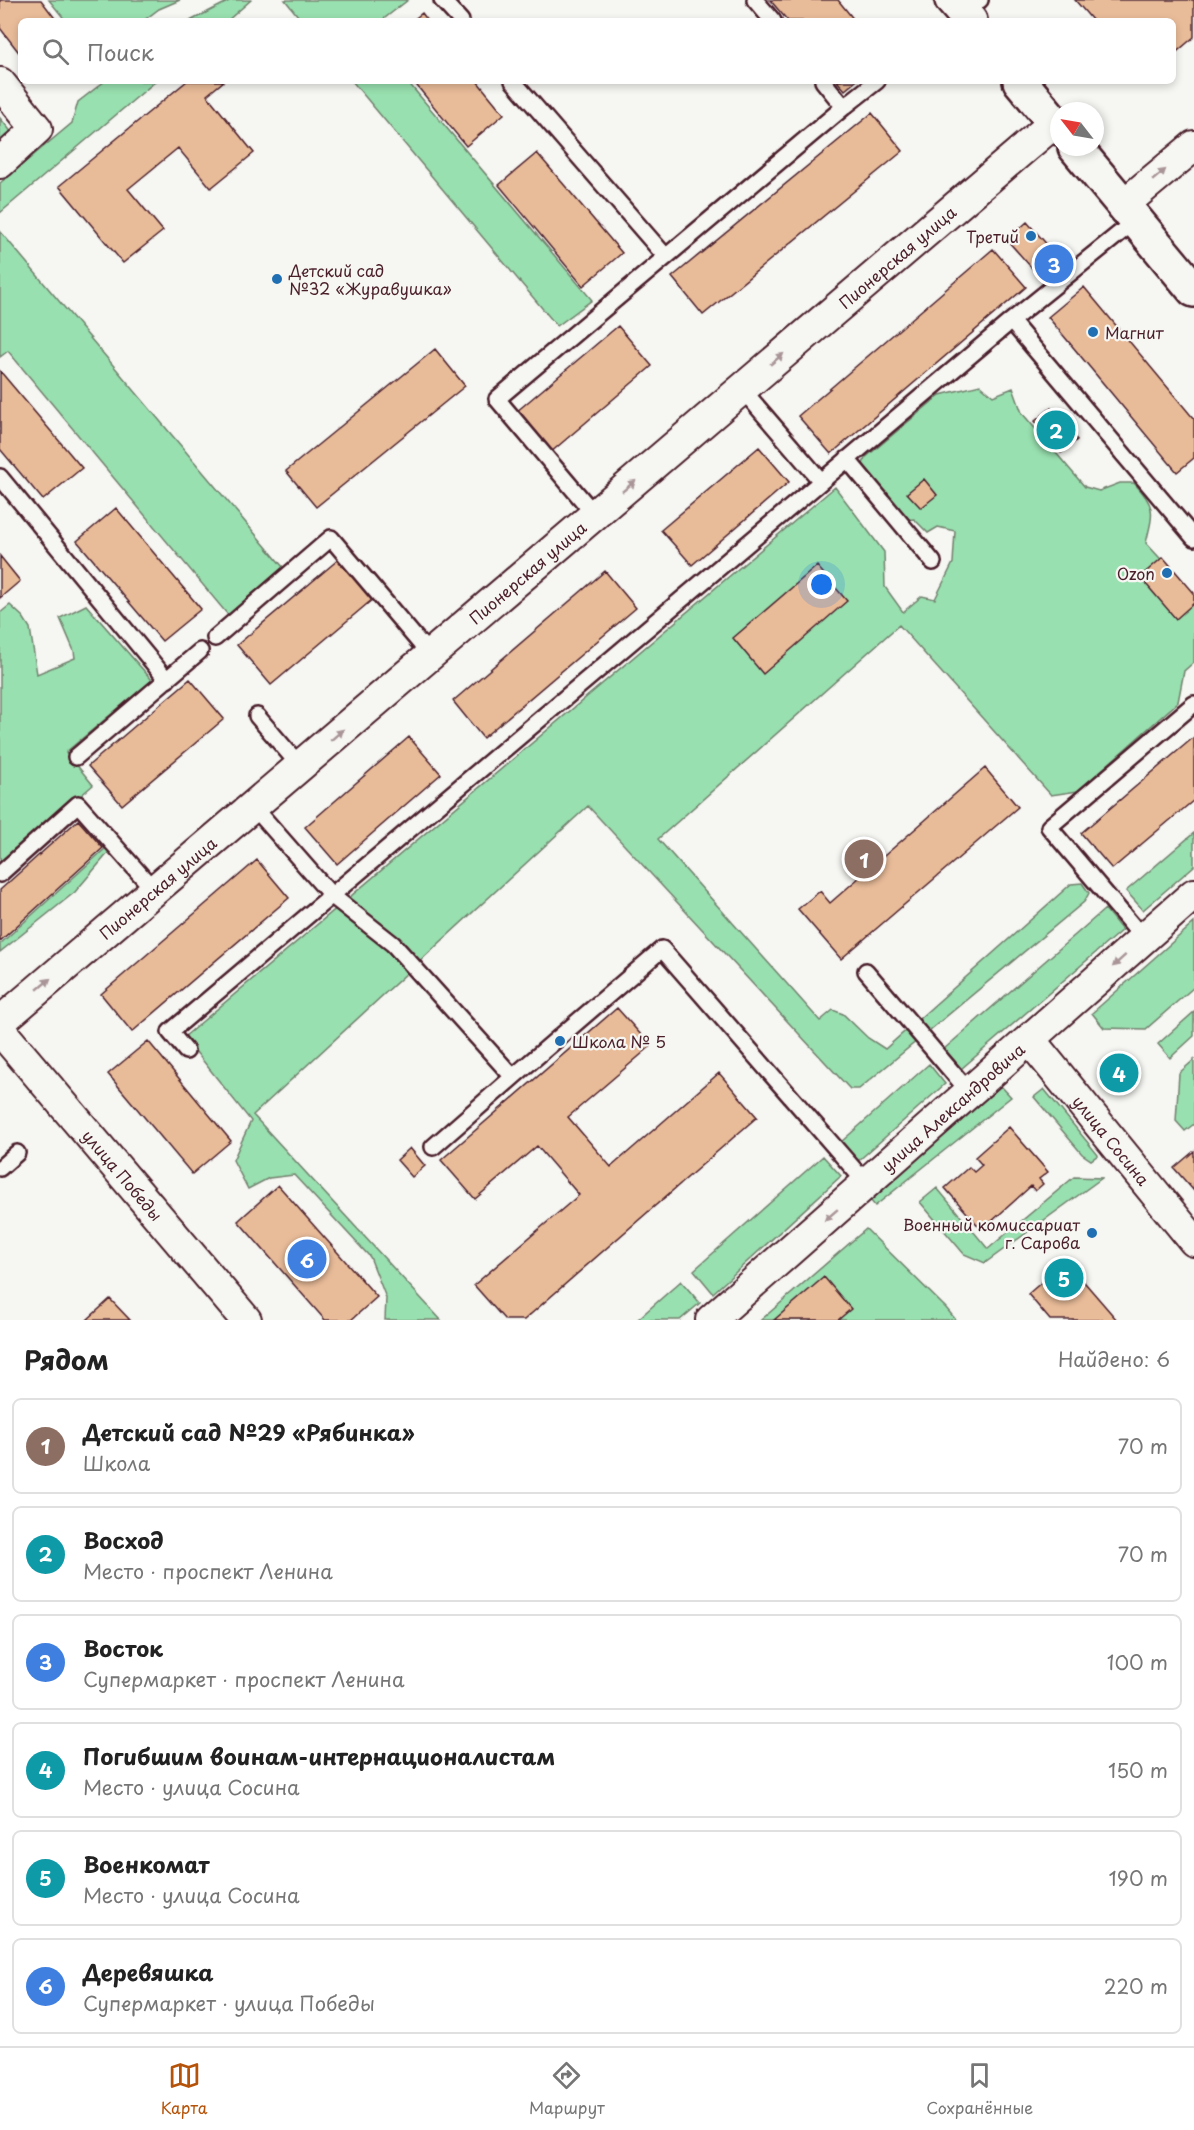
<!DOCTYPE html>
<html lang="ru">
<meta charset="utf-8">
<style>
:root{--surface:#fff;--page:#f6f6f6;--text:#222;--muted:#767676;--line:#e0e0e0;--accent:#b45309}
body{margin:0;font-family:"Playpen Sans",sans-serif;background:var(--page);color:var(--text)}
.compass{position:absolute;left:1050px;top:102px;width:54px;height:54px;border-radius:50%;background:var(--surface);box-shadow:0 3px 9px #0003;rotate:301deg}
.you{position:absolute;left:822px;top:585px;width:21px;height:21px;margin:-15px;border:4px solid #fff;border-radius:50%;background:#1a73e8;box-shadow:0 0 0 9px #1a73e833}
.badge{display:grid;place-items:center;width:39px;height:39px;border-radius:50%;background:var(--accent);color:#fff;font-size:20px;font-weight:700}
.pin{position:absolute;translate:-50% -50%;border:3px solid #fff;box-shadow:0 2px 6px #0006}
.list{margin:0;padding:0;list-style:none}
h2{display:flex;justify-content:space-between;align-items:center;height:78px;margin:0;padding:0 24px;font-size:26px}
h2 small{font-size:20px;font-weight:400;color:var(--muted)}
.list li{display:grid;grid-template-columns:39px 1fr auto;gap:18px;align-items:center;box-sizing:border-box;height:96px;margin:0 12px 12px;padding:0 12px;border:2px solid var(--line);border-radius:9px}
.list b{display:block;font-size:22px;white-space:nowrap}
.list p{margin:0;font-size:20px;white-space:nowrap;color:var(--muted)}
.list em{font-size:20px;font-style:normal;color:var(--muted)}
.icon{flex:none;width:33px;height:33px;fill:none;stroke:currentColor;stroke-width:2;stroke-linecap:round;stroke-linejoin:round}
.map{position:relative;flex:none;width:1194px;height:1320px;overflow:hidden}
.search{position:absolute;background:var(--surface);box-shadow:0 3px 9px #0003;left:18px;right:18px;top:18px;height:66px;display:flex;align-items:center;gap:15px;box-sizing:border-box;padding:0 21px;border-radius:9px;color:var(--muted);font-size:22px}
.sheet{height:726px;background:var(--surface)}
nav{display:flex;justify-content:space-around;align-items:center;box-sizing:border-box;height:84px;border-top:2px solid var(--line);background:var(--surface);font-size:16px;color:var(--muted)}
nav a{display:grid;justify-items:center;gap:3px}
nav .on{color:var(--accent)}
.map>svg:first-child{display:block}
.green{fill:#98e0af;stroke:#71806d;stroke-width:1.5}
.building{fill:#e9bc99;stroke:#4a1f2b;stroke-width:1.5}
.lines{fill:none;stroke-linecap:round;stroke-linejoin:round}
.service-casing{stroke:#4a1f2b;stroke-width:20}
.minor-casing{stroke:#4a1f2b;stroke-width:34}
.tertiary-casing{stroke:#4a1f2b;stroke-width:38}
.service{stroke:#f6f6f2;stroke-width:15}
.minor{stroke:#f6f6f2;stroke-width:30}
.tertiary{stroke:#f6f6f2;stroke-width:33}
.oneway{fill:#a99598}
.poi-dot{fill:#1f6fb2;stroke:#f6f6f2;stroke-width:2}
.labels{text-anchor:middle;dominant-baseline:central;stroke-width:4.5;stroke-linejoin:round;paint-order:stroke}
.poi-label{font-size:16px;fill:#4a1f2b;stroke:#f6f6f2;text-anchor:end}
.street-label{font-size:16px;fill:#4a1f2b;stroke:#f6f6f2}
</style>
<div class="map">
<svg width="1194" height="1320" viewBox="0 0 1194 1320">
<rect width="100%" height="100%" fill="#f6f6f2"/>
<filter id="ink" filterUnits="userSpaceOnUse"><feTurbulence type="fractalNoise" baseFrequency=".0167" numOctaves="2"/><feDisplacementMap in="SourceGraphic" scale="12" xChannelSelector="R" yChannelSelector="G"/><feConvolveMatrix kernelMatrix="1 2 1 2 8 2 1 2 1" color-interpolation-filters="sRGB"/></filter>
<g filter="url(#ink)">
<path class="green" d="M49 0H180L159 9 143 21H66Z
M231 0H251L227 21H190Z
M285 0H408L381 21H302Z
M105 81H156L0 213V183L72 123 78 102Z
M352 81H407L592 300 557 326Z
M0 118 13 134 0 146Z
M0 231 283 567 228 615 8 351 0 357Z
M980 385 993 396 1013 388 1022 413 1085 487 1099 491 1120 483H1134C1157 507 1153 513 1146 543L1194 595V662L1184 671 1178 702 1078 791 1051 795 899 625 658 839 820 1021 833 1010 843 1014 868 1038 885 1049 1071 884 1082 883 1089 893 1084 902 859 1089H850L588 806 253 1115 441 1320H385L386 1298 370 1257 294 1175 269 1178 248 1189 233 1160 251 1121 184 1037 835 487 884 552 885 587 903 612 922 596 935 599 953 563 955 531 938 527 928 533 914 519 905 520 862 468 865 458 940 395Z
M10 605 23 617 30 628 37 674 75 658 74 651 60 618 86 605 152 680 66 752 93 785 0 866V613Z
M1194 833V866L1143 910 1126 891Z
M107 847 109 852 75 892 0 952V944Z
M1105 909 1122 930 961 1069 944 1049Z
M1194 923V987L1146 1029 1104 1028 1092 1013Z
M1194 1012V1036L1170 1058 1158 1044Z
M1194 1060V1124L1185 1131 1176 1121 1179 1073Z
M929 1064 945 1084 857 1162 841 1142Z
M1001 1086 1011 1097 875 1206 863 1191 940 1125 948 1132Z
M1044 1089 1098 1155 1091 1160 1082 1154 1034 1097Z
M823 1156 841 1176 713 1293 694 1270Z
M1074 1177 1102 1178 985 1263 964 1254 920 1202 937 1188 988 1249Z
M866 1229 946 1308 956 1320H761Z
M681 1281 700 1303 680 1320H637Z"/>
<path class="building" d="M0 0H41L57 21H21V55L0 28Z
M770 0H838L855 21H788Z
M1075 0H1194V37L1173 55V21H1093Z
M422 13 428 21H412Z
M187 81H224L207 95 254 153 211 188 178 148 128 189 163 231 123 263 59 186Z
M413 81H477L504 114 466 146Z
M837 81H856L845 90Z
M872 113 903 151 703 315 672 277Z
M537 153 622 253 583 286 499 185Z
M1027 222 1067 267 1047 285 1007 240Z
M993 249 1026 287 831 454 798 416Z
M1084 287 1194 419V458L1177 472 1048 317Z
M618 326 652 366 550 453 516 412Z
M435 349 465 386 316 507 286 471Z
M0 371 82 468 43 500 0 449Z
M1051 408 1077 440 1061 453 1035 421Z
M759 447 789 482 692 565 661 530Z
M924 479 937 495 921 508 907 493Z
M116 508 201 609 162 641 77 541Z
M0 556 20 581 0 598Z
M1163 557 1194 593V603L1176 619 1140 577Z
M339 559 373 599 271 685 237 645Z
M817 566 847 601 763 674 733 638Z
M605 571 636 608 483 738 453 701Z
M190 679 224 719 122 805 88 766Z
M409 737 441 774 337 864 305 827Z
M1194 737V800L1112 869 1081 833Z
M985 768 1018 807 841 959 798 909 820 891 830 903Z
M78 820 103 848 0 941V890Z
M257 860 289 898 132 1032 101 994Z
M617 1008 651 1046 568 1117 611 1167 719 1073 757 1117 524 1320H505L474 1285 579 1195 537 1146 475 1199 441 1160Z
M148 1041 231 1141 192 1174 108 1074Z
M1009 1127 1048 1172 1039 1179 1043 1184 1035 1191 1031 1186 982 1230 945 1188 969 1167 974 1172 982 1165 975 1157Z
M410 1148 425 1166 412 1177 397 1160Z
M1194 1151V1191L1174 1168Z
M278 1185 377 1297 351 1320H325L238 1221Z
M1066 1261 1117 1320H1050L1028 1294Z
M824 1277 851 1309 838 1320H774Z
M110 1299 130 1320H87Z"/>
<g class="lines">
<defs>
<path id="service" d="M442 0 461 21
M755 0 773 21
M959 15 980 0
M513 81 666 257
M844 107 877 81
M1011 321 1136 220
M742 389 821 481
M847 459 933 562
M0 477 167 680
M595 515 497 399 844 107 823 81
M215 638 331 538 430 655
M257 716 300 766
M76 757 200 651
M253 806 331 895 393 944 513 1077 433 1147
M0 874 78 804 154 890
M1144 939 1049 827 1194 704
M866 971 970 1093
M186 1051 170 1032 1011 321 1194 538
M513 1077 662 949 866 1183
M0 1168 17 1153"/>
<g id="minor">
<path d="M0 83 37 129 0 163"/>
<path d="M1123 205 1194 146"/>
<path id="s1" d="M0 1022 1055 122"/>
<path id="s2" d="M0 1030 246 1320"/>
<path id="s3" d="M1030 1040 1194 1241"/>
<path id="s4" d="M711 1320 1194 894"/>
</g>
<path id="tertiary" d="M952 0 970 21
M1020 81 1059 128
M1075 147 1194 290"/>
</defs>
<use href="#service" class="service-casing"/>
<use href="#minor" class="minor-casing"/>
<use href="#tertiary" class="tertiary-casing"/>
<use href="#service" class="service"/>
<use href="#minor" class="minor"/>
<use href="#tertiary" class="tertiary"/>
</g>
<defs><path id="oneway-solid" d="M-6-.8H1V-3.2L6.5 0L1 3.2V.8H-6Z" transform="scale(1.5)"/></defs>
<g class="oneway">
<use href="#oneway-solid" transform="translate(1159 175) rotate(-40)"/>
<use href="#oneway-solid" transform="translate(777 359) rotate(-40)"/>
<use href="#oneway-solid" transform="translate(629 486) rotate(-40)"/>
<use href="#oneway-solid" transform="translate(337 735) rotate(-41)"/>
<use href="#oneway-solid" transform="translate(1119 961) rotate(138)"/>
<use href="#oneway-solid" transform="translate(44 984) rotate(-40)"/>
<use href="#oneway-solid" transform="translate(831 1215) rotate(139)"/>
</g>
</g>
<g class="poi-dot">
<circle cx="1031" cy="236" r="6"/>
<circle cx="277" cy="279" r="6"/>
<circle cx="1093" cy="332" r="6"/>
<circle cx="1167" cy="573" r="6"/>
<circle cx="560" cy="1041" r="6"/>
<circle cx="1092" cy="1233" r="6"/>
</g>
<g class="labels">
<g class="poi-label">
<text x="1019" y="236">Третий</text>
<text x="289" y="270" text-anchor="start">Детский сад<tspan x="289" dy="18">№32 «Журавушка»</tspan></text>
<text x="1105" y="332" text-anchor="start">Магнит</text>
<text x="1155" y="573">Ozon</text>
<text x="572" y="1041" text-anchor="start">Школа № 5</text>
<text x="1080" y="1224">Военный комиссариат<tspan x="1080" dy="18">г. Сарова</tspan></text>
</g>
<g class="street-label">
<text stroke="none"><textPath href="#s1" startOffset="1179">Пионерская улица</textPath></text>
<text stroke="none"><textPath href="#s1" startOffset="693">Пионерская улица</textPath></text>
<text stroke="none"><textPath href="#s1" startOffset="207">Пионерская улица</textPath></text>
<text stroke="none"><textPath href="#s4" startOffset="322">улица Александровича</textPath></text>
<text stroke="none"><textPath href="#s3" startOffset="129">улица Сосина</textPath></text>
<text stroke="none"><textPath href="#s2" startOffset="190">улица Победы</textPath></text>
</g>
</g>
</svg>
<svg class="compass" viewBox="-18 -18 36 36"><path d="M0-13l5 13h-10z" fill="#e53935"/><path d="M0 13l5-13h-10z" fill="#767676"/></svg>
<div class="you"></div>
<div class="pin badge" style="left:864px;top:859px;background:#8d6e63">1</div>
<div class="pin badge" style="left:1056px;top:430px;background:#0f9aa8">2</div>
<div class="pin badge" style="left:1054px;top:264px;background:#3f7fe0">3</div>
<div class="pin badge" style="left:1119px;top:1073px;background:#0f9aa8">4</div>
<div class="pin badge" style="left:1064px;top:1278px;background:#0f9aa8">5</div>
<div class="pin badge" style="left:307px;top:1259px;background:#3f7fe0">6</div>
<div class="search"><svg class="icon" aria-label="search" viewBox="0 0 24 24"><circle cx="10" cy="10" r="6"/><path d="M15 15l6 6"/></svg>Поиск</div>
</div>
<section class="sheet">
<h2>Рядом<small>Найдено: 6</small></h2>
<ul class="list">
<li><span class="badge" style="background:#8d6e63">1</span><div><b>Детский сад №29 «Рябинка»</b><p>Школа</p></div><em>70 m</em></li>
<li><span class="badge" style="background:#0f9aa8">2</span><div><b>Восход</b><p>Место · проспект Ленина</p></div><em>70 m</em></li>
<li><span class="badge" style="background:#3f7fe0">3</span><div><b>Восток</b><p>Супермаркет · проспект Ленина</p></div><em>100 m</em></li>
<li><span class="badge" style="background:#0f9aa8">4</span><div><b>Погибшим воинам-интернационалистам</b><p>Место · улица Сосина</p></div><em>150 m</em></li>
<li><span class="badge" style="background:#0f9aa8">5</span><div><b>Военкомат</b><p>Место · улица Сосина</p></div><em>190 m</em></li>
<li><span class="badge" style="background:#3f7fe0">6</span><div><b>Деревяшка</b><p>Супермаркет · улица Победы</p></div><em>220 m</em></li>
</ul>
</section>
<nav>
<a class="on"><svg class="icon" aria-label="map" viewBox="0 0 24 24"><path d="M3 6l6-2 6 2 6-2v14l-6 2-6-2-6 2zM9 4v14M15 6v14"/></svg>Карта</a>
<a><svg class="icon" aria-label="directions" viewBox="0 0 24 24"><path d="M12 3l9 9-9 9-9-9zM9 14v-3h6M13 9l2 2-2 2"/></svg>Маршрут</a>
<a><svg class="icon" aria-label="saved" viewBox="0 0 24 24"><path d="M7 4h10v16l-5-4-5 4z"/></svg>Сохранённые</a>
</nav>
